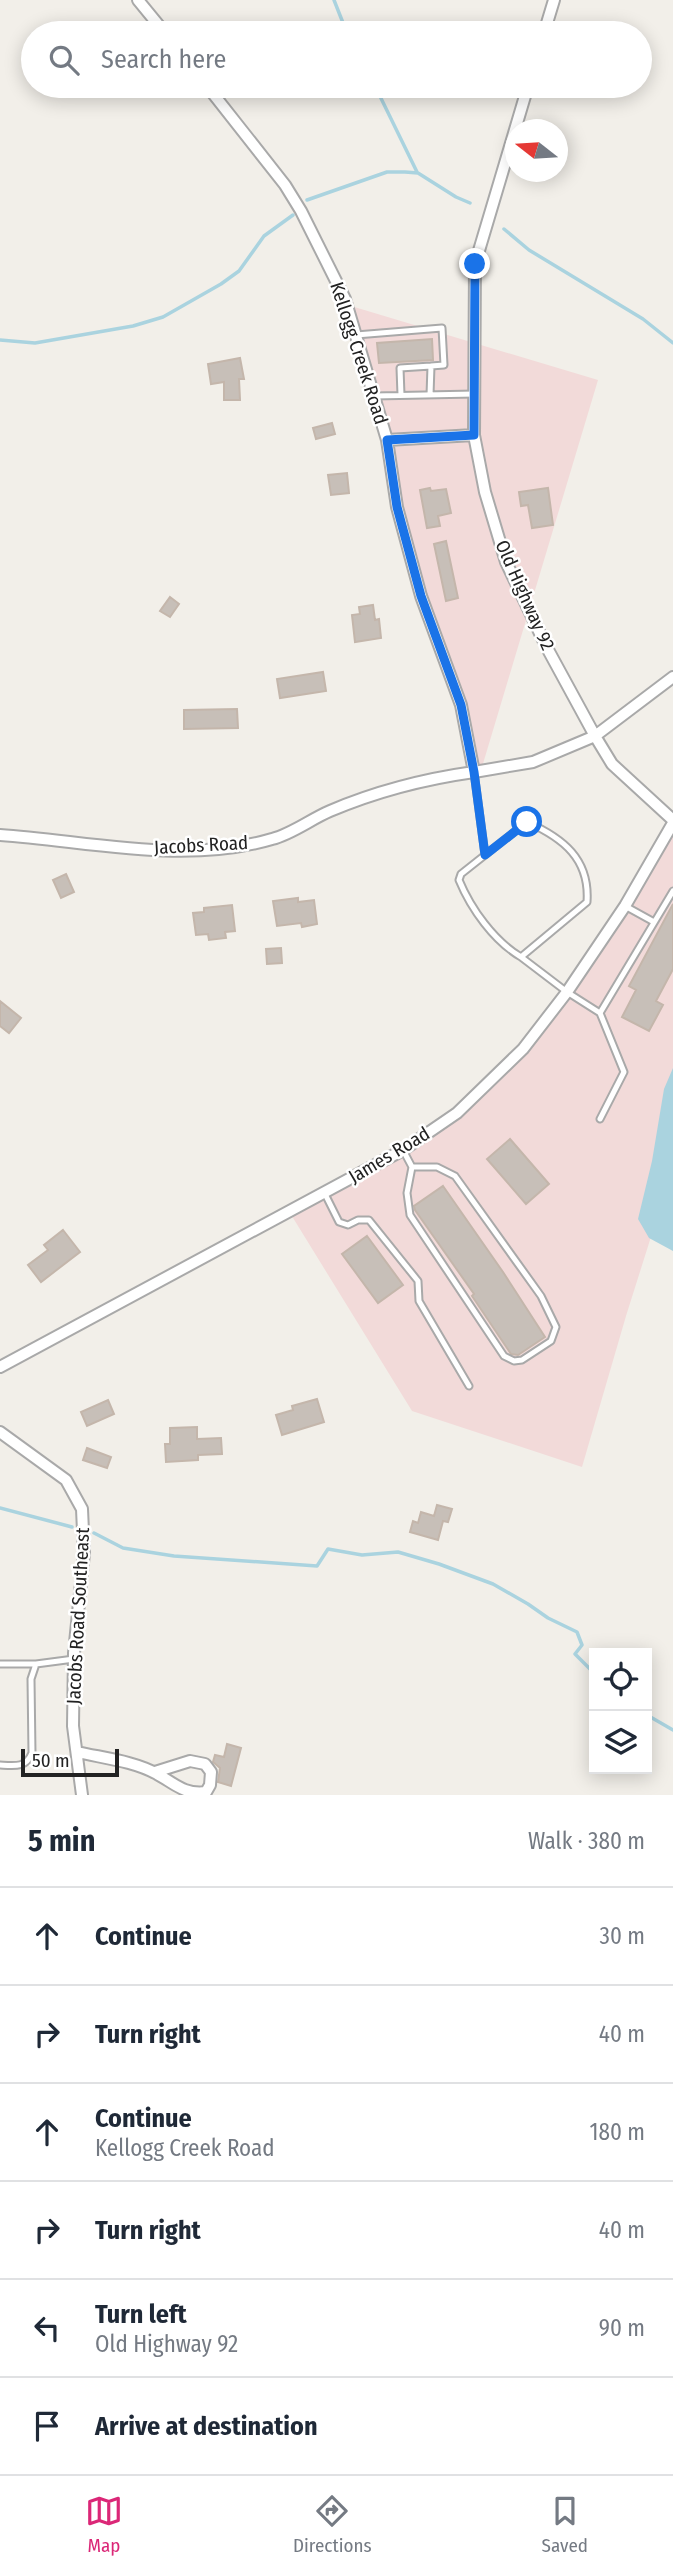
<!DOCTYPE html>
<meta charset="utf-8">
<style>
:root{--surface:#fff;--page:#f2f2f3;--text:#1f2937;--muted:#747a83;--line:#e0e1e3;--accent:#db2777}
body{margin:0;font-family:"Fira Sans Condensed",sans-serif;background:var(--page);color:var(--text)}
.controls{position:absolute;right:21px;bottom:21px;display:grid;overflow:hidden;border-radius:0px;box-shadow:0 4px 18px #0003}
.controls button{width:63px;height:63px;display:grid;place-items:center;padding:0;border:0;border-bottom:2px solid var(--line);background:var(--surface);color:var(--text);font:35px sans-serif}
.compass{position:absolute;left:505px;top:119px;width:63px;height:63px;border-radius:50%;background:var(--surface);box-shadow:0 4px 18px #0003;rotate:287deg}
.scale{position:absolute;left:21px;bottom:18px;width:98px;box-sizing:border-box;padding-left:7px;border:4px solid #222;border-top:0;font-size:19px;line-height:24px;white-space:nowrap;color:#222;-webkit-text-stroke:5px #fff;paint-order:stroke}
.stop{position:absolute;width:21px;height:21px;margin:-16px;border:5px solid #1a73e8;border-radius:50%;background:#fff}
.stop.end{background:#1a73e8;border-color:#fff;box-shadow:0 2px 7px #0008}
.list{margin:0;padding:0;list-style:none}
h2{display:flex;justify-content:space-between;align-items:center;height:91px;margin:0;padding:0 28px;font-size:30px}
h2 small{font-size:23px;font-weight:400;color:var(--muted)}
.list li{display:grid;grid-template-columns:46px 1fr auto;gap:21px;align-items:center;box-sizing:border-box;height:98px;padding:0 28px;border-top:2px solid var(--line)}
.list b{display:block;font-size:26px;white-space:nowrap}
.list p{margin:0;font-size:23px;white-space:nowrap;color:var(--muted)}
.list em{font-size:23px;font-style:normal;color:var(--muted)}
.icon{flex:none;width:38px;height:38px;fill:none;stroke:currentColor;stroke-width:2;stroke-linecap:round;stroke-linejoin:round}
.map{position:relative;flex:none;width:673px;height:1795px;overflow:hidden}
.search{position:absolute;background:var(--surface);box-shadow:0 4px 18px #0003;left:21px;right:21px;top:21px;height:77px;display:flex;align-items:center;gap:18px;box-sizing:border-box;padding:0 24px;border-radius:38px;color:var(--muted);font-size:26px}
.sheet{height:679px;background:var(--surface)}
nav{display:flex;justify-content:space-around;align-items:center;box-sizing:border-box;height:98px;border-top:2px solid var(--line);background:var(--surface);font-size:19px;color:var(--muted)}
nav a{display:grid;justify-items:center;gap:4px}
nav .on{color:var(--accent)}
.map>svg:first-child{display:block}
.commercial{fill:#f2dad9}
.water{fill:#aad3df}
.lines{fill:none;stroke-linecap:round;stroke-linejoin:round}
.stream{stroke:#aad3df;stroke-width:3.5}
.building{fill:#c7bfb8;stroke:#c4b6ab;stroke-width:2}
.service-casing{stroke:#a9a9a9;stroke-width:9}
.minor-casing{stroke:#a9a9a9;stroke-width:14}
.service{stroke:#fff;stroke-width:5}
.minor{stroke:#fff;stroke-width:10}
.route{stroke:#1a73e8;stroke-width:9}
.labels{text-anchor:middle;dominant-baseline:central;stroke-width:5;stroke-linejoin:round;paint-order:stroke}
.street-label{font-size:19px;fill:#222;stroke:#fff}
</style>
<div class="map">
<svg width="673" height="1795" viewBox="0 0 673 1795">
<rect width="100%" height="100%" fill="#f2efe9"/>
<path class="commercial" d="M341 303 598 380 479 777V776Z
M673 831V1167L626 1316 582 1467 412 1411 290 1213 476 1101 570 995Z"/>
<path class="water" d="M673 1068V1251L649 1238 638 1219 652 1161 664 1089Z"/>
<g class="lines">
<path class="stream" d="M334 0 347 33
M375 86 417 172
M307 200 387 172H405L418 173 456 197 470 203
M504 229 529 250 643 319 673 343
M0 340 35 343 133 326 163 317 221 284 239 271 264 236 293 215
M0 1508 72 1527
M94 1533 123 1548 174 1556 317 1566 328 1549 362 1555 398 1552 439 1564 493 1584 528 1604 548 1618 577 1632 582 1645 575 1654 594 1673
M647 1715 673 1730"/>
</g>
<path class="building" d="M432 339 433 360 379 363 377 343Z
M240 358 244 379H239L240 400H224V382L211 384 208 364Z
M332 423 335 434 316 439 313 428Z
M347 473 349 493 331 495 328 475Z
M430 488 431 491 446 489 451 513 438 516 440 526 427 528 420 490Z
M548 488 553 525 532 528 528 505 521 506 519 492Z
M446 541 458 598 446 601 434 544Z
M170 597 179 604 170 617 160 611Z
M373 605 375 620 379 619 381 638 355 642 352 615 360 614 359 607Z
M323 672 326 691 280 698 277 679Z
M237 709 238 728 184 729V710Z
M66 874 74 892 61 898 53 880Z
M298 898V902L314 900 317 924 302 927 301 923 277 926 273 901Z
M673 904V969L656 1001 663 1005 649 1031 622 1017 636 990 629 986Z
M232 905 235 931 225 932 226 938 209 940 208 934 196 935 193 913 204 912V908Z
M281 948 282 963 267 964 266 949Z
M0 1001 21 1018 9 1033 0 1026Z
M510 1139 549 1184 526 1204 487 1159Z
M443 1186 503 1272 545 1337 518 1355 511 1354 472 1296 474 1294 415 1210 414 1206Z
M63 1230 80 1252 41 1282 28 1265 48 1250 44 1245Z
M367 1236 403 1285 378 1303 342 1254Z
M317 1399 324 1422 282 1435 276 1415 293 1410 292 1406Z
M108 1400 114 1414 87 1426 81 1412Z
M197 1427V1439L221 1438 222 1454 198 1455V1460L166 1462 165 1444H170V1428Z
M87 1448 111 1457 107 1468 83 1460Z
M437 1505 452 1509 448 1522 443 1521 438 1540 410 1532 413 1521 418 1523 421 1512 434 1516Z
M227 1744 241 1748 231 1786 218 1782 220 1768 213 1762 215 1755 224 1757Z"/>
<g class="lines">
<defs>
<path id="service" d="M356 335 442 328 444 365 431 366
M401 395 400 368 431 366 430 395
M374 396 475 394
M474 772 485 855 461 874 459 880C471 909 494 941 521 957L587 902C590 859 563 838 527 822L485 855
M625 906 654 922
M521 957 567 992 600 1013 673 891
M600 1119 624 1072 600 1013
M403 1150 412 1167 407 1193 410 1215 504 1356 514 1361 522 1360 551 1341 556 1327 541 1296 455 1176 437 1167H412
M324 1192 339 1222 348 1225 358 1220H369L418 1281 419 1301 469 1386
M0 1664H36
M0 1765C15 1766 26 1768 32 1753L31 1679 36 1664 74 1659"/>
<path id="minor" d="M138 0 165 33
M544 33 554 0
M207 86 285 185 301 211 345 299 387 440 397 507 421 596 461 705 474 772 533 762 595 736 673 677
M528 86 475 264 474 435 485 492 506 562 546 646 595 736 612 764 673 820
M387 440 474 435
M0 835C88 841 185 865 272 839 292 834 311 819 330 811 377 791 424 779 474 772
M0 1367 403 1150 457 1113 523 1049 567 992 625 906 673 823
M0 1432 66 1480 82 1509 84 1553 74 1653 73 1726 82 1795
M77 1752C103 1758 134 1761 157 1774 174 1783 184 1795 206 1792L210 1785 211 1772 205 1764 190 1761 155 1772"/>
</defs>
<use href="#service" class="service-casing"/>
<use href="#minor" class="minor-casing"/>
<use href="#service" class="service"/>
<use href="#minor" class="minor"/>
</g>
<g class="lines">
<path class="route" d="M475 264 474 435 387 440 397 507 421 596 461 705 474 772 485 855 527 822"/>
</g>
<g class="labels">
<g class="street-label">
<text transform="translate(359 353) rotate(72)">Kellogg Creek Road</text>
<text transform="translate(525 595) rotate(66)">Old Highway 92</text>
<text transform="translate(201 845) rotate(-3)">Jacobs Road</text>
<text transform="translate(389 1155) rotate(-31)">James Road</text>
<text transform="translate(78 1616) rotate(-87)">Jacobs Road Southeast</text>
</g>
</g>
</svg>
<div class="controls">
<button><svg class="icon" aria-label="locate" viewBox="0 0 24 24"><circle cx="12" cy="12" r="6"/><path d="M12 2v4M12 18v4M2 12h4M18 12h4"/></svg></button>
<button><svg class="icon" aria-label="layers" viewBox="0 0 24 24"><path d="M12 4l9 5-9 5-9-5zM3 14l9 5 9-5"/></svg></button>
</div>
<svg class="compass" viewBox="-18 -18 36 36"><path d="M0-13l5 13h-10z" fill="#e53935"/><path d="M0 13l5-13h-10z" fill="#747a83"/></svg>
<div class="scale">50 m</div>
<div class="stop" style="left:527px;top:822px"></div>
<div class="stop end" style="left:475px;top:264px"></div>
<div class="search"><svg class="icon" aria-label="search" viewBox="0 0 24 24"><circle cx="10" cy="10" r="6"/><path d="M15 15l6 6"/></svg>Search here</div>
</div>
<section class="sheet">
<h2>5 min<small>Walk · 380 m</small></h2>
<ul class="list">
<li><svg class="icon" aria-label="ahead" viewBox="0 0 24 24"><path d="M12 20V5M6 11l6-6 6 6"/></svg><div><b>Continue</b></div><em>30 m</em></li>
<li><svg class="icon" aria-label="right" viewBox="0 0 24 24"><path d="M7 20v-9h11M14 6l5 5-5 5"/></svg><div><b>Turn right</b></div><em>40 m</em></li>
<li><svg class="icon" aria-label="ahead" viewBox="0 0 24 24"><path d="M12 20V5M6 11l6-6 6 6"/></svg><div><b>Continue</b><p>Kellogg Creek Road</p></div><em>180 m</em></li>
<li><svg class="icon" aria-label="right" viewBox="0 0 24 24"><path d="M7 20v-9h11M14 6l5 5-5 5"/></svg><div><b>Turn right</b></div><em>40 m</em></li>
<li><svg class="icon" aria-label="left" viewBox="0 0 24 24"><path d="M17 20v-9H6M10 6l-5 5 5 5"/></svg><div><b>Turn left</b><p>Old Highway 92</p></div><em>90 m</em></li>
<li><svg class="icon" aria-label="arrive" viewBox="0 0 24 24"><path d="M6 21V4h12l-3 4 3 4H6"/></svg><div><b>Arrive at destination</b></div></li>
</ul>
</section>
<nav>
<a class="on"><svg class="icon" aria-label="map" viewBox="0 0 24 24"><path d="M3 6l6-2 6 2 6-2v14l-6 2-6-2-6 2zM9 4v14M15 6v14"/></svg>Map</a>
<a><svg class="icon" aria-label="directions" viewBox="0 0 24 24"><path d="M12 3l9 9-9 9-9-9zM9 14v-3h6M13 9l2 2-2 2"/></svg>Directions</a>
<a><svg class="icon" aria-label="saved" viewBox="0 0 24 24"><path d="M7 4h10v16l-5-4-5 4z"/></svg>Saved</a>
</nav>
